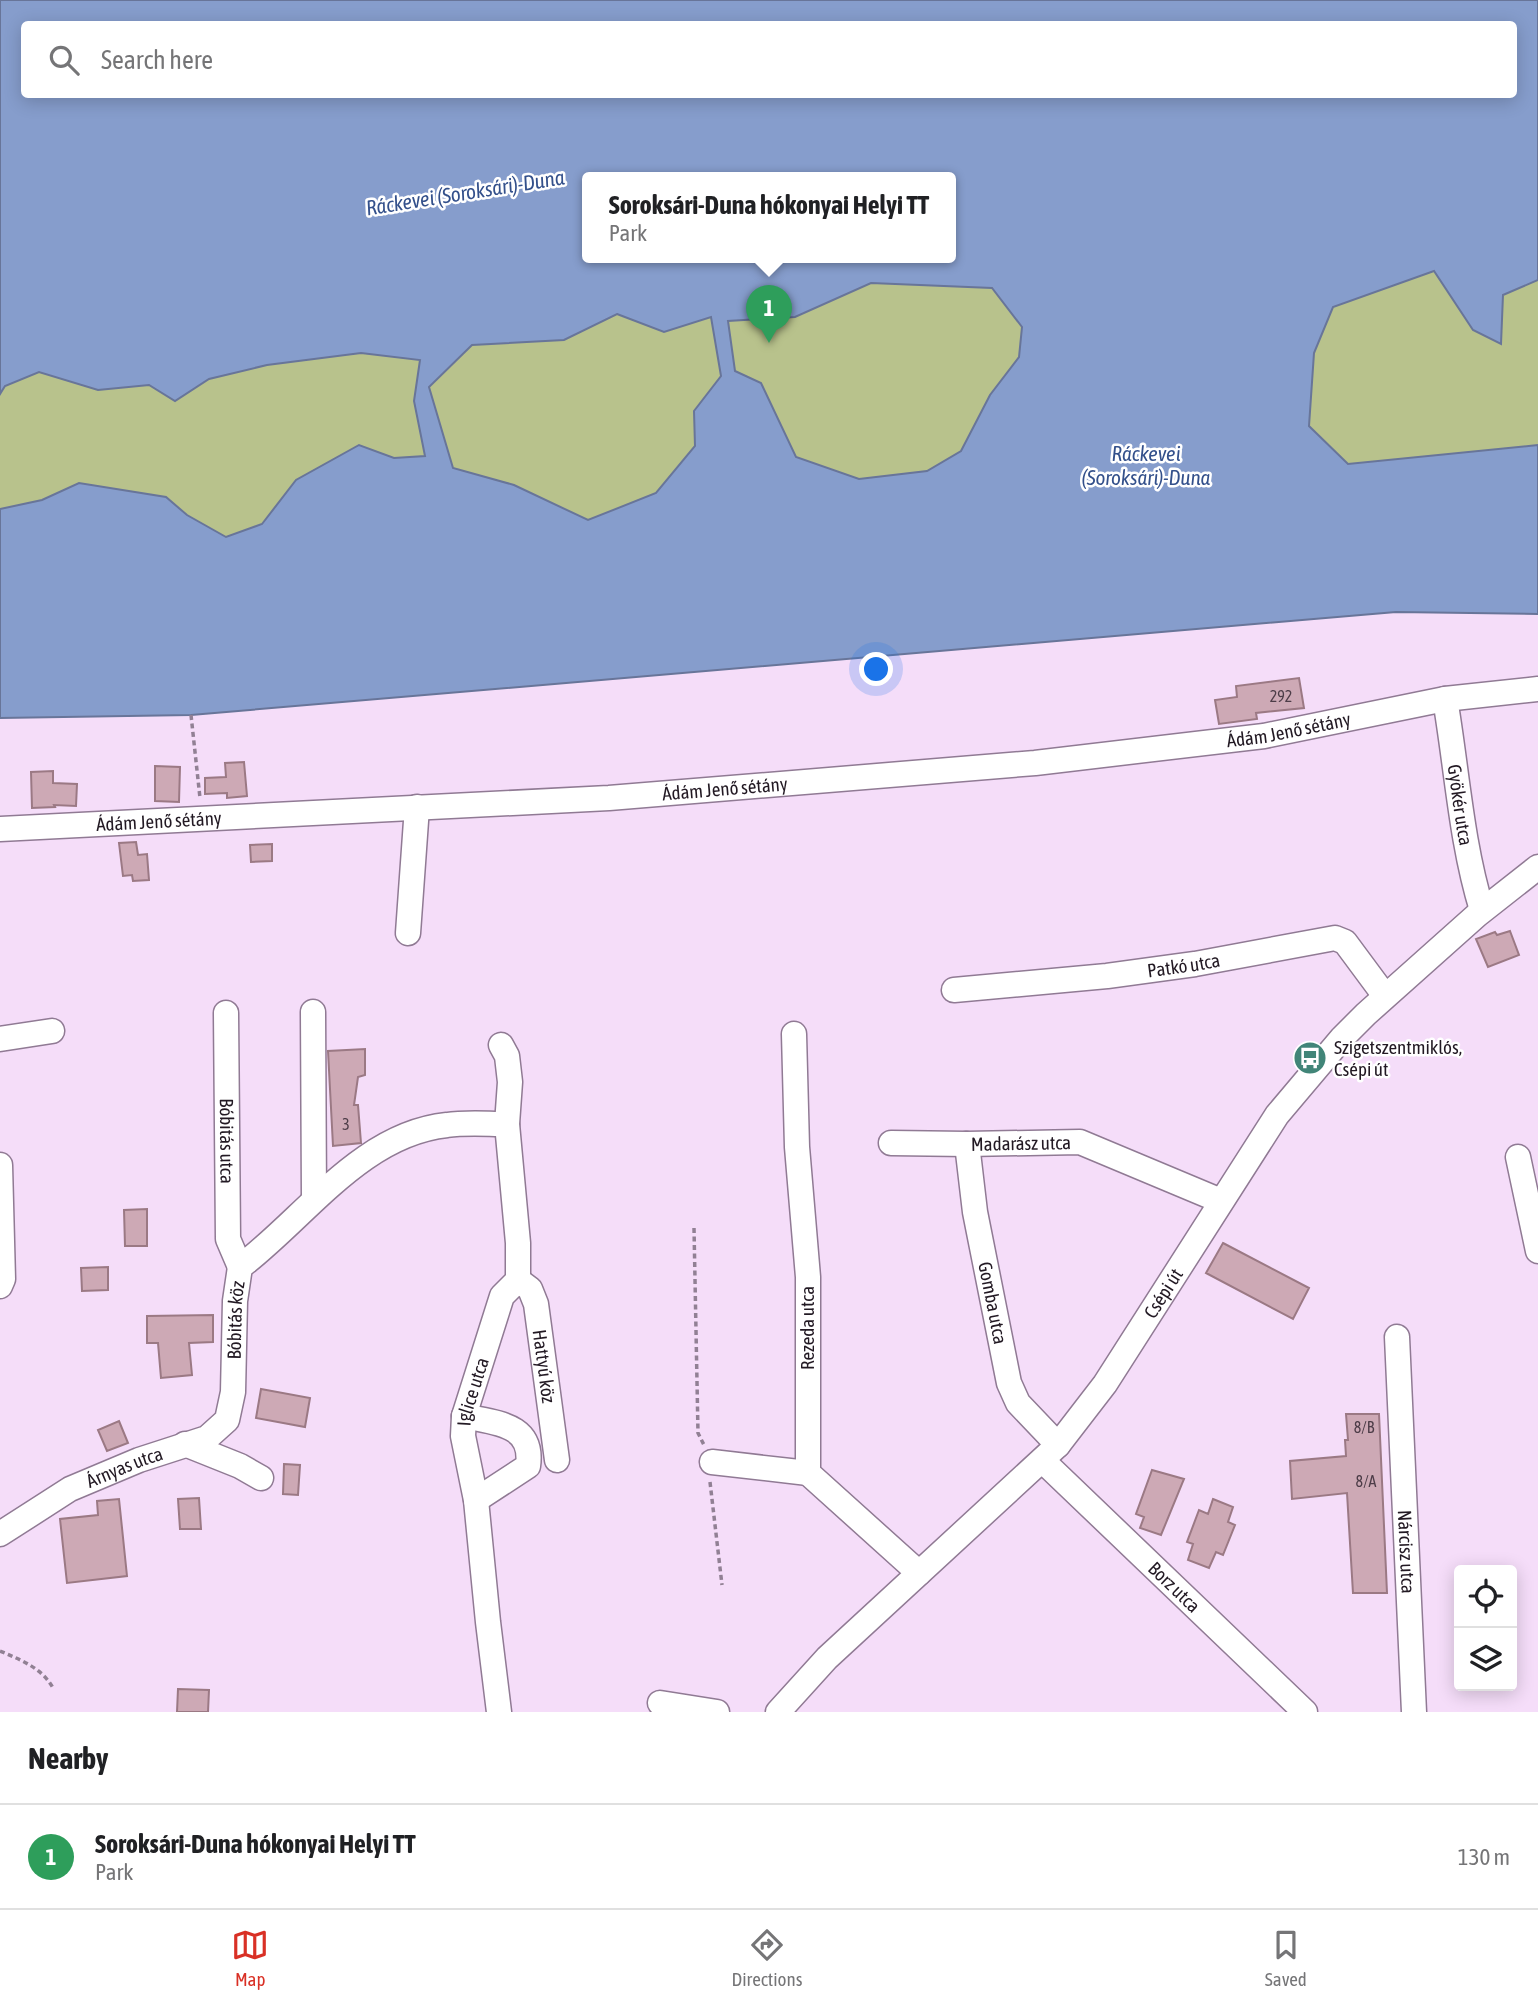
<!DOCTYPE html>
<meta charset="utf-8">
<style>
:root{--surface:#fff;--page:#f2f2f2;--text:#202124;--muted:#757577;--line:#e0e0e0;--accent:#d93025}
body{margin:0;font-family:"Asap Condensed",sans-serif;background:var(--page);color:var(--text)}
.controls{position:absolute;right:21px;bottom:21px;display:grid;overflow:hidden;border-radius:7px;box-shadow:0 4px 18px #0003}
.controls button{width:63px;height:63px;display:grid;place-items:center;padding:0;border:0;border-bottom:2px solid var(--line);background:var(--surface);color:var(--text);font:35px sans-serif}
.you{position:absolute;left:877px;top:670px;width:24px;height:24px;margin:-18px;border:5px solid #fff;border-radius:50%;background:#1a73e8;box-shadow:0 0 0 10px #1a73e833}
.badge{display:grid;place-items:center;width:46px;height:46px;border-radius:50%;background:var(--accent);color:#fff;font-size:23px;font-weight:700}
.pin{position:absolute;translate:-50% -58px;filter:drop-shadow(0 2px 4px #0008)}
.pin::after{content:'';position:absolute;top:37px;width:24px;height:21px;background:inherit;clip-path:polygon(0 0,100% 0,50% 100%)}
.popup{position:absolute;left:582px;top:172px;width:374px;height:91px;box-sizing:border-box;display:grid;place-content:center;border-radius:7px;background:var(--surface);filter:drop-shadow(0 2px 5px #0005);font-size:23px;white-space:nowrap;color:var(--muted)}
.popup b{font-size:26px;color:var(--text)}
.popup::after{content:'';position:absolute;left:50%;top:100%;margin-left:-14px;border:14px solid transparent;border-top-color:var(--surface)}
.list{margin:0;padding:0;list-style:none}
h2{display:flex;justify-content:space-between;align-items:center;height:91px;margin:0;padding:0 28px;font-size:30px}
h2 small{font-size:23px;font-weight:400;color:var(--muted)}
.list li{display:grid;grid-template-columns:46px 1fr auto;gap:21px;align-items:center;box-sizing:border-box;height:105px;padding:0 28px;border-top:2px solid var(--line)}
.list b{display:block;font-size:26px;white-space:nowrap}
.list p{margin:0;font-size:23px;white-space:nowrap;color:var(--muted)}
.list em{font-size:23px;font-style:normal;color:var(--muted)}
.icon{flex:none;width:38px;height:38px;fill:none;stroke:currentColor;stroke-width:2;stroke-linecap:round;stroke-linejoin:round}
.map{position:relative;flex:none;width:1538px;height:1712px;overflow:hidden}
.search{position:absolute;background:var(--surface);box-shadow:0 4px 18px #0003;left:21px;right:21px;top:21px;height:77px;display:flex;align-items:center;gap:18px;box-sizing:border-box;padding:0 24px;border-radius:7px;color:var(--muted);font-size:26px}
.sheet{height:196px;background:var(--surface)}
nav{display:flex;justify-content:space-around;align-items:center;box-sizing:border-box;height:98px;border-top:2px solid var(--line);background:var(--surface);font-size:19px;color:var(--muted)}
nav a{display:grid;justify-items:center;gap:4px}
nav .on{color:var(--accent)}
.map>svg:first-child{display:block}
.green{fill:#b8c28c;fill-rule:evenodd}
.water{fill:#869dcc;stroke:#687599;stroke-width:2;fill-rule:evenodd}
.building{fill:#cda9b5;stroke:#9b7984;stroke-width:2}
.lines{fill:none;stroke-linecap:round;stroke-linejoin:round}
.minor-casing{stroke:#907a94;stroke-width:27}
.path{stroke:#918094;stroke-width:3.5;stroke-dasharray:5 3.5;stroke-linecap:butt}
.minor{stroke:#fff;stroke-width:24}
.labels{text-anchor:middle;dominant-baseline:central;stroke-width:5;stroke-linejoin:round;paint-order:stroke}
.number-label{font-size:16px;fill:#4d3d48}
.street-label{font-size:19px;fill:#221923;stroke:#fff}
.poi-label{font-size:19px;fill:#221923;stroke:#fff;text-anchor:start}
.water-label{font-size:21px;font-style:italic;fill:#33508b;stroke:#fff}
</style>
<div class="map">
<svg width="1538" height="1712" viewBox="0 0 1538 1712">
<rect width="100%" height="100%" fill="#f5ddf9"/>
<path class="green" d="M0 0H1538V614L1396 612 0 681ZM24 24H1514V94H24ZM587 177H951V257H587Z"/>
<path class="water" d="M0 0H1538V280L1503 295 1501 344 1473 330 1434 271 1333 307 1314 353 1309 426 1348 464 1538 445V614L1396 612 191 715 0 718V509L42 500 79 483 166 497 187 515 226 537 262 524 296 480 359 445 394 458 425 456 414 401 420 360 361 353 267 365 209 379 175 401 149 385 98 390 39 372 5 386 0 394ZM24 24H1514V94H24ZM587 177H951V257H587ZM871 283 992 288 1022 327 1019 357 990 395 961 451 927 471 859 479 796 457 761 383 735 371 728 321 795 317ZM617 314 664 332 711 317 721 376 694 411 695 446 656 493 588 520 514 485 453 468 429 387 472 345 564 340Z"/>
<path class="building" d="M1299 678 1304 708 1256 713 1257 719 1219 724 1215 700 1237 697 1236 686Z
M244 762 247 796 227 798V793L205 794V778L226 777 225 763Z
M155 766 180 767 179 802 155 801Z
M53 771V783L77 784 76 806 54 805 55 807 32 808 31 772Z
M136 842 138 855 147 854 149 880 133 881 132 875 123 876 119 843Z
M272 844V861L251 862 250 845Z
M1510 931 1519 955 1488 967 1476 939 1495 932 1497 935Z
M365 1049V1075L358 1077 354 1105H358L361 1143 333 1146 328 1051Z
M147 1209V1246H125L124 1210Z
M1223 1243 1309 1288 1293 1319 1206 1273Z
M108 1267V1290L82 1291 81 1268Z
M213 1315V1342L189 1343 192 1375 161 1378 158 1343H147V1316Z
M261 1389 310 1398 305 1427 256 1418Z
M1346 1414H1379L1387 1593H1353L1347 1493 1292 1499 1290 1461 1346 1456 1345 1440H1348Z
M119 1421 128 1443 107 1451 98 1430Z
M284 1464 300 1465 298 1495 283 1494Z
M1152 1470 1184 1479 1161 1535 1140 1528 1144 1517 1136 1514Z
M199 1498 201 1529H180L178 1499Z
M119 1499 127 1576 67 1583 60 1519 98 1515 97 1501Z
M1213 1499 1233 1507 1228 1522 1235 1525 1223 1555 1216 1552 1209 1568 1188 1560 1193 1544 1187 1542 1199 1510 1208 1514Z
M178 1689 209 1690 208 1712H177Z"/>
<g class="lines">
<defs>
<g id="minor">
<path id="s1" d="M1445 699C1457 769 1461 842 1482 910"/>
<path id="s2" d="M0 829 609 798 1035 763 1264 736 1445 699 1538 689"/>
<path d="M408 933 417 807"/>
<path id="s3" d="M954 990 1107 976 1195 964 1335 938 1345 942 1385 996"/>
<path d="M313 1012 314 1198"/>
<path id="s4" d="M226 1013 228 1239 240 1267"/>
<path d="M794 1034 797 1147 808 1277V1473L919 1573"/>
<path d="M0 1039 52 1031"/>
<path id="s5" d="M891 1143 967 1144 1080 1142 1221 1201"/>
<path id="s6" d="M967 1144 975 1212 1009 1383 1018 1403 1058 1445"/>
<path d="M1518 1157 1538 1251"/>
<path d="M0 1165 3 1279 0 1286"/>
<path id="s7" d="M518 1280 530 1289 536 1304 557 1460"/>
<path id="s8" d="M1397 1337 1414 1712"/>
<path d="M464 1416C494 1423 534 1423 528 1466L476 1500"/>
<path d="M185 1444 240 1466 261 1478"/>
<path id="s9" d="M1043 1461 1305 1712"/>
<path d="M712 1462 808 1473"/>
<path id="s10" d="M0 1534 70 1489 139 1460 207 1438 227 1420 233 1392 235 1301 240 1267C305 1218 361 1134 447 1125 466 1122 487 1124 507 1124"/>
<path d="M660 1703 717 1712"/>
<path id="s11" d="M499 1712 488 1622 476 1500 463 1436 464 1416 502 1296 518 1280V1243L507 1124 510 1082 507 1056 501 1045"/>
<path id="s12" d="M778 1712 827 1658 1058 1445 1105 1384 1277 1115 1342 1038 1366 1014 1477 915 1538 867"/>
</g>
</defs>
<use href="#minor" class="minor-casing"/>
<path class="path" d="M191 715 200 798
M694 1228 698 1433 704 1445
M710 1482 722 1585
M0 1651C21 1660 42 1668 53 1688"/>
<use href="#minor" class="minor"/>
</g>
<defs>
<symbol id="bus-disc" viewBox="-11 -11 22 22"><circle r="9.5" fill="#418578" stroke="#fff"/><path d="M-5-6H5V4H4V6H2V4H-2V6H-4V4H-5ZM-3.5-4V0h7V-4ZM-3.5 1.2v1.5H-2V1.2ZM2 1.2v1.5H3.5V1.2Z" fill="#fff"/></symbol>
</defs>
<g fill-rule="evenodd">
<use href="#bus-disc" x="1291" y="1039" width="38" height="38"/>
</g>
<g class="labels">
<g class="number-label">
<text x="1281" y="696">292</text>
<text x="346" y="1124">3</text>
<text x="1364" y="1427">8/B</text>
<text x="1366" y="1481">8/A</text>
</g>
<g class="street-label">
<text stroke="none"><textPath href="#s2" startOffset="1293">Ádám Jenő sétány</textPath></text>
<text stroke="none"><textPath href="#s2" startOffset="726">Ádám Jenő sétány</textPath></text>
<text stroke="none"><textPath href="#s1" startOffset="107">Gyökér utca</textPath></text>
<text stroke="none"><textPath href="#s2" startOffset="159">Ádám Jenő sétány</textPath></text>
<text stroke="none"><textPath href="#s3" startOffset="231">Patkó utca</textPath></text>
<text stroke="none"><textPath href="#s4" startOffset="128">Bóbitás utca</textPath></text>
<text stroke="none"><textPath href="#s5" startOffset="130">Madarász utca</textPath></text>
<text stroke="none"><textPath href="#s12" startOffset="572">Csépi út</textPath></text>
<text stroke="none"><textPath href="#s6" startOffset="161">Gomba utca</textPath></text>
<text stroke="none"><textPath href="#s10" startOffset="357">Bóbitás köz</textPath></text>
<text transform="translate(807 1328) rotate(-90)">Rezeda utca</text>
<text stroke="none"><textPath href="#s7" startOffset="94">Hattyú köz</textPath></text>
<text stroke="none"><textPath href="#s11" startOffset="324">Iglice utca</textPath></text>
<text stroke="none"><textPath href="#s10" startOffset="142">Árnyas utca</textPath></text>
<text stroke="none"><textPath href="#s8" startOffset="215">Nárcisz utca</textPath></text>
<text stroke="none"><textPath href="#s9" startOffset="182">Borz utca</textPath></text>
</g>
<g class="poi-label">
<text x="1334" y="1047">Szigetszentmiklós,<tspan x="1334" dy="22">Csépi út</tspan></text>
</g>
<g class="water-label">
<text transform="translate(465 192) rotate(-9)">Ráckevei (Soroksári)-Duna</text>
<text x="1146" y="453">Ráckevei<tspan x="1146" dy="24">(Soroksári)-Duna</tspan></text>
</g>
</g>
</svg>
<div class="controls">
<button><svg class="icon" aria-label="locate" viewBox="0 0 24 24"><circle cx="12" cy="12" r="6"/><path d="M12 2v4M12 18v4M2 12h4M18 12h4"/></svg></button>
<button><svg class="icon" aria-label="layers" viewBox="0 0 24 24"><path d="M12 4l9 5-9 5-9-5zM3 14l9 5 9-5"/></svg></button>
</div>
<div class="you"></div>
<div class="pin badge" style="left:769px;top:343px;background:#2e9e5b">1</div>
<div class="popup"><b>Soroksári-Duna hókonyai Helyi TT</b>Park</div>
<div class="search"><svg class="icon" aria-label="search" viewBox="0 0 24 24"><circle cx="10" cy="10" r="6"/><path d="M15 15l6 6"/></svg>Search here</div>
</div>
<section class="sheet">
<h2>Nearby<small></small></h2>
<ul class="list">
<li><span class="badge" style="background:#2e9e5b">1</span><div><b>Soroksári-Duna hókonyai Helyi TT</b><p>Park</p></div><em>130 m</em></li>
</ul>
</section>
<nav>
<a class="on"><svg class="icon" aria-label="map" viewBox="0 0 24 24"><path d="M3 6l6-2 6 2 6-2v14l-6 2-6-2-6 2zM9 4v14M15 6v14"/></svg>Map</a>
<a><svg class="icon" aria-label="directions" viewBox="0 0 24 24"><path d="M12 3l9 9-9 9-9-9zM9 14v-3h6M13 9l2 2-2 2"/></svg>Directions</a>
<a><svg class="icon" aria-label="saved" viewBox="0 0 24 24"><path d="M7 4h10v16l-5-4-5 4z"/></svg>Saved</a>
</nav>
